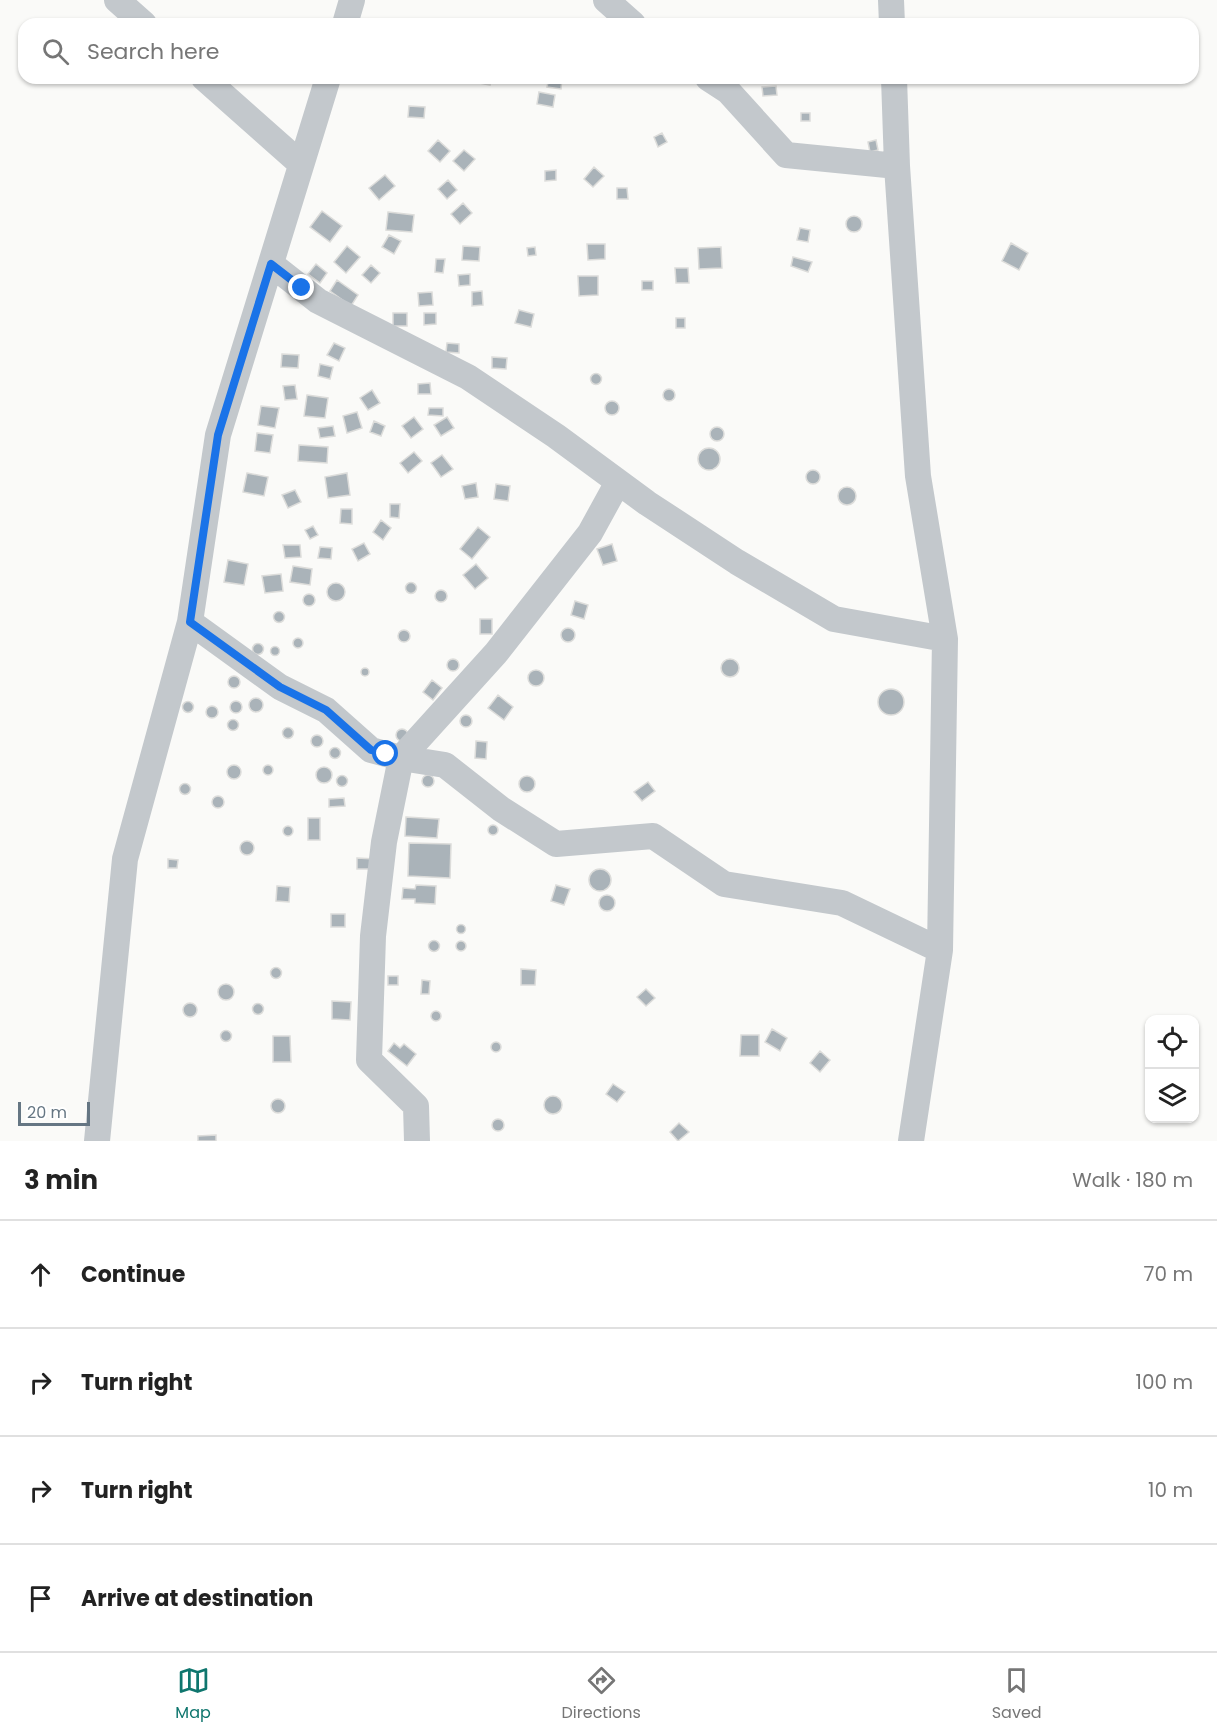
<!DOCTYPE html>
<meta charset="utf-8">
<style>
:root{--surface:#fff;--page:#f6f6f6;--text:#222;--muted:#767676;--line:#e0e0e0;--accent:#0f766e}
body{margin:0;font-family:Poppins,sans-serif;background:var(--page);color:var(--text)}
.controls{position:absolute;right:18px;bottom:18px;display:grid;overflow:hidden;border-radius:12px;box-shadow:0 2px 4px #0004}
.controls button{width:54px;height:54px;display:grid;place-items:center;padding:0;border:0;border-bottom:2px solid var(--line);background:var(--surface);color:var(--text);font:30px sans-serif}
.scale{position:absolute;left:18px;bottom:15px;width:72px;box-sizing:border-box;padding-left:6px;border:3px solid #657683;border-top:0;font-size:16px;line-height:21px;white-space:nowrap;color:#657683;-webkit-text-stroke:4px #fff;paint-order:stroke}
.stop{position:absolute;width:18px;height:18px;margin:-14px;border:4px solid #1a73e8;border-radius:50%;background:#fff}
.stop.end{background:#1a73e8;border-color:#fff;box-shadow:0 2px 6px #0008}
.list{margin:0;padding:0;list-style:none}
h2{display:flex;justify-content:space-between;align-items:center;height:78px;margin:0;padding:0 24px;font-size:26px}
h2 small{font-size:20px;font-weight:400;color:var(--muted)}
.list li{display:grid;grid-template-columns:39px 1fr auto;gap:18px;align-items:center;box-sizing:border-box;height:108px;padding:0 24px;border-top:2px solid var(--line)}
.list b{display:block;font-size:22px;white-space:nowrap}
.list em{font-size:20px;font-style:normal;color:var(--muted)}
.icon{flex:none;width:33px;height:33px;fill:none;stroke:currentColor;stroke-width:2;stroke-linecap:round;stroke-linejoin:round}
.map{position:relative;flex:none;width:1217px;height:1141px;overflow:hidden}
.search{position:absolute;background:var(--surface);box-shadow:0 2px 4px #0004;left:18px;right:18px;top:18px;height:66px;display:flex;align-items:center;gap:15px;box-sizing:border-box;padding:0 21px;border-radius:18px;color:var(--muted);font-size:22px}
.sheet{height:510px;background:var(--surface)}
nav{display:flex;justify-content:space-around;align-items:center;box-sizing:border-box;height:84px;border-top:2px solid var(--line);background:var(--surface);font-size:16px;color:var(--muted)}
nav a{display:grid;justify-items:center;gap:3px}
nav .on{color:var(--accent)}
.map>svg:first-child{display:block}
.building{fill:#aab3b9;stroke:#dcdcda;stroke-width:1.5}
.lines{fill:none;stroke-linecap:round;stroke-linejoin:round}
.street{stroke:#c3c8cc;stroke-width:26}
.route{stroke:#1a73e8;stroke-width:8}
</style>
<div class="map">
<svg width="1217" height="1141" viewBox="0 0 1217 1141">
<rect width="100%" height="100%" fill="#fafaf8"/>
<path class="building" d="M480 78H491L490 85 479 83Z
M549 78H562L561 89 547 87Z
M776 86 777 95 763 96 762 87Z
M539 92 555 95 553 107 537 104Z
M409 106 425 107 424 118 408 117Z
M801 113H810V121H801Z
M662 133 667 142 658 147 654 137Z
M438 140 450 151 440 162 428 151Z
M876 140 878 150 870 152 868 142Z
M464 150 475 159 464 171 453 161Z
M594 167 604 176 593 187 584 179Z
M556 170V180L545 181V171Z
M385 175 395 186 379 200 369 188Z
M448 180 457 190 447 199 438 189Z
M617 188H627L628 199H617Z
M463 203 472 213 460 224 451 214Z
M322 211 342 226 330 242 310 227Z
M388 212 414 215 412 232 386 230Z
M846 224a8 8 0 1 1 16 0a8 8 0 1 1-16 0Z
M800 228 810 230 808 242 797 240Z
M389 235 401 241 394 254 382 247Z
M1011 243 1028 253 1019 270 1002 261Z
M587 244H605V259L588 260Z
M347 246 360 257 346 273 334 262Z
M463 246 480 247 479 261 462 260Z
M535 247 536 255 528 256 527 248Z
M721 247 722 268 699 269 698 248Z
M793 257 812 262 808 272 791 266Z
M436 259H445L443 273 435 272Z
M316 264 327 273 320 283 308 274Z
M371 265 380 273 371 283 362 275Z
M675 268H688L689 283H676Z
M470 274V285L459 286 458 275Z
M578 276H598V295L579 296Z
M337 280 358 295 351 306 330 291Z
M642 281H653V290H642Z
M482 291 483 305 472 306V292Z
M432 292 433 305 419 306 418 293Z
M519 310 534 314 531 327 515 323Z
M393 313H407V326H393Z
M424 313H436V324L424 325Z
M676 318H685V328H676Z
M334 343 345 348 339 361 327 355Z
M447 343 459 344V353L446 352Z
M282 354 299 355 298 368 281 367Z
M492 357 507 358 506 369 492 368Z
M320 364 333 367 330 379 318 376Z
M590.5 379a5.5 5.5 0 1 1 11 0a5.5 5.5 0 1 1-11 0Z
M430 383 431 394H418V384Z
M295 385 297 399 285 400 283 386Z
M663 395a6 6 0 1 1 12 0a6 6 0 1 1-12 0Z
M372 390 380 403 368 410 360 398Z
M307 395 328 398 325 418 304 416Z
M605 408a7 7 0 1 1 14 0a7 7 0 1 1-14 0Z
M261 406 279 408 275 428 258 425Z
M429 408H443V416L428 415Z
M357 412 362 428 347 433 343 416Z
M414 417 423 429 411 438 402 426Z
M447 417 454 428 441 436 434 425Z
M374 421 385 426 381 436 370 432Z
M333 426 335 436 320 438 318 428Z
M710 434a7 7 0 1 1 14 0a7 7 0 1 1-14 0Z
M257 433 273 435 270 453 255 451Z
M299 445 328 447 327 463 298 461Z
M698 459a11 11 0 1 1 22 0a11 11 0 1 1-22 0Z
M414 452 422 461 408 473 400 463Z
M442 455 453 469 441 477 431 463Z
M806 477a7 7 0 1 1 14 0a7 7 0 1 1-14 0Z
M247 473 268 477 264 496 243 492Z
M347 473 350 495 328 498 325 477Z
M476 483 478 497 465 499 462 486Z
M496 484 510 486 508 501 494 499Z
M838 496a9 9 0 1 1 18 0a9 9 0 1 1-18 0Z
M295 490 301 502 288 508 282 495Z
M390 504H400L399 518 390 517Z
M341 509H352V524L340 523Z
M381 520 391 528 383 540 373 532Z
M313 526 318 535 310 539 305 530Z
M478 527 490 537 472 559 460 549Z
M364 543 370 554 358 561 352 549Z
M612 544 617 561 603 565 597 549Z
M283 545H300L301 557 285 558Z
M320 547 332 548 331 559 318 558Z
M228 560 248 564 244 585 224 582Z
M476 564 488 578 475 589 463 575Z
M293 566 312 569 310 585 290 582Z
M281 574 283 591 265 593 262 576Z
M405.5 588a5.5 5.5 0 1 1 11 0a5.5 5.5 0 1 1-11 0Z
M327 592a9 9 0 1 1 18 0a9 9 0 1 1-18 0Z
M435 596a6 6 0 1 1 12 0a6 6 0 1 1-12 0Z
M303 600a6 6 0 1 1 12 0a6 6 0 1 1-12 0Z
M575 601 588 605 584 619 571 615Z
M273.5 617a5.5 5.5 0 1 1 11 0a5.5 5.5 0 1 1-11 0Z
M480 619H492V634H480Z
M561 635a7 7 0 1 1 14 0a7 7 0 1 1-14 0Z
M398 636a6 6 0 1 1 12 0a6 6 0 1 1-12 0Z
M293 643a5 5 0 1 1 10 0a5 5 0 1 1-10 0Z
M252.5 649a5.5 5.5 0 1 1 11 0a5.5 5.5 0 1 1-11 0Z
M270.5 651a4.5 4.5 0 1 1 9 0a4.5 4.5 0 1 1-9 0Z
M447 665a6 6 0 1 1 12 0a6 6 0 1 1-12 0Z
M721 668a9 9 0 1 1 18 0a9 9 0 1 1-18 0Z
M361 672a4 4 0 1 1 8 0a4 4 0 1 1-8 0Z
M528 678a8 8 0 1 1 16 0a8 8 0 1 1-16 0Z
M228 682a6 6 0 1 1 12 0a6 6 0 1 1-12 0Z
M432 680 442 688 433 700 423 692Z
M878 702a13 13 0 1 1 26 0a13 13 0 1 1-26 0Z
M498 695 513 707 504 720 488 708Z
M249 705a7 7 0 1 1 14 0a7 7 0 1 1-14 0Z
M230 707a6 6 0 1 1 12 0a6 6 0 1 1-12 0Z
M182.5 707a5.5 5.5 0 1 1 11 0a5.5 5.5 0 1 1-11 0Z
M206 712a6 6 0 1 1 12 0a6 6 0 1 1-12 0Z
M460 721a6 6 0 1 1 12 0a6 6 0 1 1-12 0Z
M227.5 725a5.5 5.5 0 1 1 11 0a5.5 5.5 0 1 1-11 0Z
M282.5 733a5.5 5.5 0 1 1 11 0a5.5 5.5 0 1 1-11 0Z
M396 735a6 6 0 1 1 12 0a6 6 0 1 1-12 0Z
M311 741a6 6 0 1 1 12 0a6 6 0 1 1-12 0Z
M476 741 487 742 486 759 475 758Z
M329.5 753a5.5 5.5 0 1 1 11 0a5.5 5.5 0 1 1-11 0Z
M227 772a7 7 0 1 1 14 0a7 7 0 1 1-14 0Z
M263 770a5 5 0 1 1 10 0a5 5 0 1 1-10 0Z
M316 775a8 8 0 1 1 16 0a8 8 0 1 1-16 0Z
M422 781a6 6 0 1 1 12 0a6 6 0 1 1-12 0Z
M336.5 781a5.5 5.5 0 1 1 11 0a5.5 5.5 0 1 1-11 0Z
M519 784a8 8 0 1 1 16 0a8 8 0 1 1-16 0Z
M648 782 655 791 642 801 634 792Z
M179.5 789a5.5 5.5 0 1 1 11 0a5.5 5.5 0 1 1-11 0Z
M212 802a6 6 0 1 1 12 0a6 6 0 1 1-12 0Z
M344 798 345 806 329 807V799Z
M406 817 439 819 437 838 405 836Z
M308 818H320V840H308Z
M488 830a5 5 0 1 1 10 0a5 5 0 1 1-10 0Z
M283 831a5 5 0 1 1 10 0a5 5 0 1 1-10 0Z
M240 848a7 7 0 1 1 14 0a7 7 0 1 1-14 0Z
M409 843 451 844 450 878 408 876Z
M357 858 375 859 374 869H357Z
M168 859 178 860 177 868H168Z
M589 880a11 11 0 1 1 22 0a11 11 0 1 1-22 0Z
M416 885 436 886 435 904 415 903V899H402L403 888 415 889Z
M556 885 570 889 564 905 551 901Z
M277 886 290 887 289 902 276 901Z
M599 903a8 8 0 1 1 16 0a8 8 0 1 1-16 0Z
M331 914H345V927H331Z
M456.5 929a4.5 4.5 0 1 1 9 0a4.5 4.5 0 1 1-9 0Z
M428.5 946a5.5 5.5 0 1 1 11 0a5.5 5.5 0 1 1-11 0Z
M456 946a5 5 0 1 1 10 0a5 5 0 1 1-10 0Z
M270.5 973a5.5 5.5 0 1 1 11 0a5.5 5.5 0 1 1-11 0Z
M521 969 536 970 535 985H521Z
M388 976H398V985H388Z
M422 980 430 981 429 994H421Z
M218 992a8 8 0 1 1 16 0a8 8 0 1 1-16 0Z
M646 989 655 998 646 1006 637 997Z
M332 1001 351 1002 350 1020 332 1019Z
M183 1010a7 7 0 1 1 14 0a7 7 0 1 1-14 0Z
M252.5 1009a5.5 5.5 0 1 1 11 0a5.5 5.5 0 1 1-11 0Z
M431 1016a5 5 0 1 1 10 0a5 5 0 1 1-10 0Z
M772 1029 787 1038 780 1051 765 1042Z
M220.5 1036a5.5 5.5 0 1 1 11 0a5.5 5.5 0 1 1-11 0Z
M741 1035H759V1056H740Z
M273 1036H290L291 1062H273Z
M491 1047a5 5 0 1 1 10 0a5 5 0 1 1-10 0Z
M394 1043 400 1048 404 1044 416 1054 407 1066 388 1051Z
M820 1051 830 1060 820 1072 810 1063Z
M613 1084 625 1092 617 1102 606 1094Z
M544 1105a9 9 0 1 1 18 0a9 9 0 1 1-18 0Z
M271 1106a7 7 0 1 1 14 0a7 7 0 1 1-14 0Z
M492 1125a6 6 0 1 1 12 0a6 6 0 1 1-12 0Z
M679 1123 689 1132 678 1141 670 1132Z
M216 1135V1141H198V1136Z"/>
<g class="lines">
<path class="street" d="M117 0 144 24
M606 0 633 24
M891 0 892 24
M345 24 352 0
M204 78 301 164
M708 78 728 91 786 155 897 166
M894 78 897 166 918 476 945 639 940 950 911 1141
M271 264 318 301 468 377 556 436 647 503 737 562 834 619 945 639
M190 622 280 687 326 710 371 750 401 758 445 765 501 809 556 844 653 836 724 884 842 903 940 950
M97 1141 125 859 190 622 218 435 328 78
M417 1141 416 1106 369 1060 373 936 384 842 401 758 496 653 590 533 618 482"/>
</g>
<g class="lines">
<path class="route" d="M302 288 271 264 218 435 190 622 280 687 326 710 371 750 386 754"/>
</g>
</svg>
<div class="controls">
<button><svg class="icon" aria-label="locate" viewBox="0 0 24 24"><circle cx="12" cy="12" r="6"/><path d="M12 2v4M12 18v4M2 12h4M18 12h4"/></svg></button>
<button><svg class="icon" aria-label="layers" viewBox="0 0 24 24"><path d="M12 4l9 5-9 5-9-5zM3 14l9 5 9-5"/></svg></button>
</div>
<div class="scale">20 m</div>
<div class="stop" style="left:386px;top:754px"></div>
<div class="stop end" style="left:302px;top:288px"></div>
<div class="search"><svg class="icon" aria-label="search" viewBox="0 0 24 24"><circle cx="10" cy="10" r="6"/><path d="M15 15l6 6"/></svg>Search here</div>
</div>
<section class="sheet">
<h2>3 min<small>Walk · 180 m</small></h2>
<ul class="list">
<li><svg class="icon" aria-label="ahead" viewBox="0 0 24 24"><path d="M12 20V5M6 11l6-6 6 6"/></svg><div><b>Continue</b></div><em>70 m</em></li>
<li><svg class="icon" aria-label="right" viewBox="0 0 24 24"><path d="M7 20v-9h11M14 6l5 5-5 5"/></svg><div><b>Turn right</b></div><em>100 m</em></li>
<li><svg class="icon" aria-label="right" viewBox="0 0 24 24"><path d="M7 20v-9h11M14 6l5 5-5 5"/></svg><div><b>Turn right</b></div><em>10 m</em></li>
<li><svg class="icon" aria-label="arrive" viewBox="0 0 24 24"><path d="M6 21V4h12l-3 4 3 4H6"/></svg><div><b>Arrive at destination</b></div></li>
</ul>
</section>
<nav>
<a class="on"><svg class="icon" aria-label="map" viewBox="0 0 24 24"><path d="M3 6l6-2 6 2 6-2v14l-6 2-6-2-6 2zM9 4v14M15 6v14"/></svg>Map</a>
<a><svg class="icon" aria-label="directions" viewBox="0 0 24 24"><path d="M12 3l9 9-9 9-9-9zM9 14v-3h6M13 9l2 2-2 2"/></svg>Directions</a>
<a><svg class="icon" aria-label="saved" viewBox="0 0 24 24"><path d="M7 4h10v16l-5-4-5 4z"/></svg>Saved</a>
</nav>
